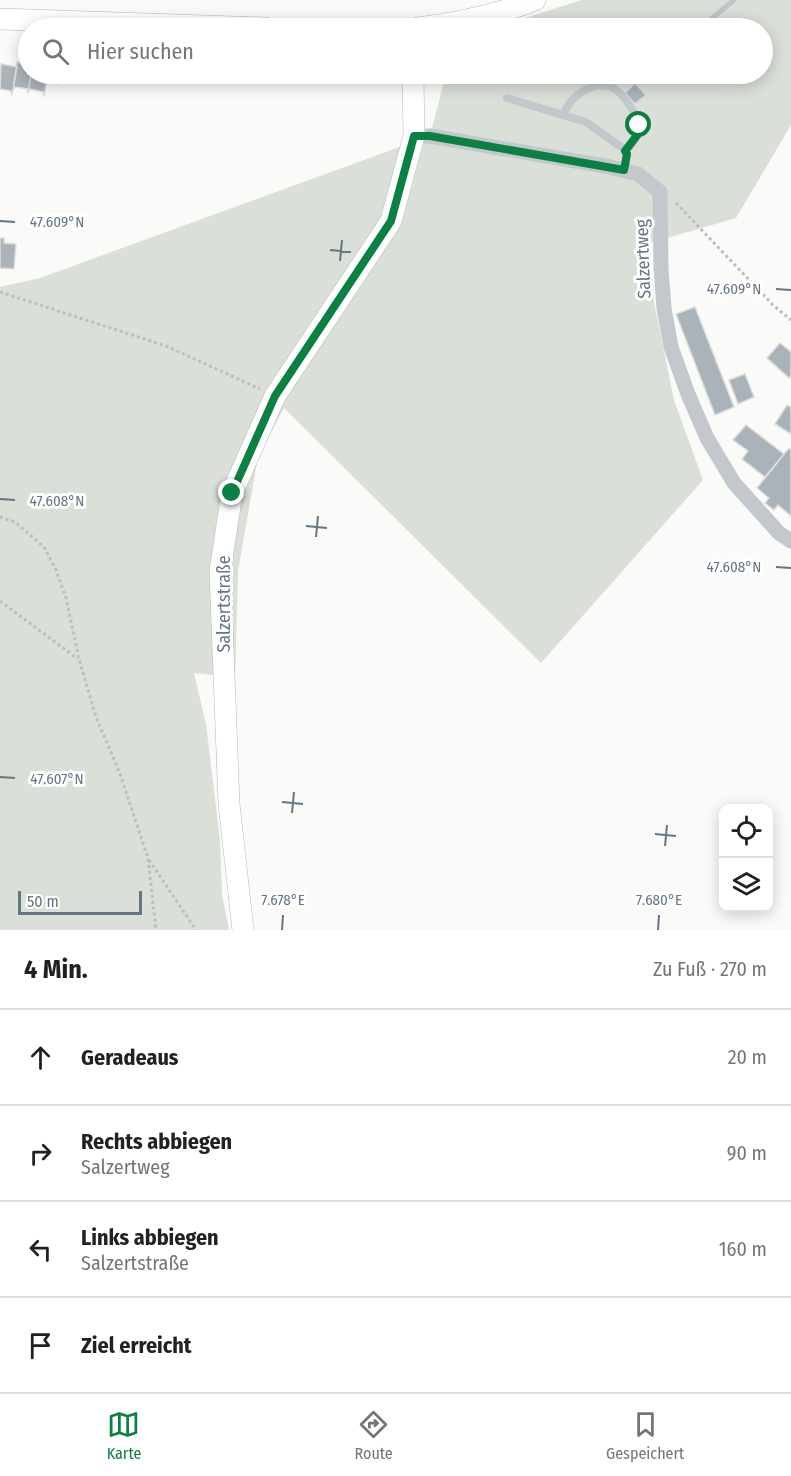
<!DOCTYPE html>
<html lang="de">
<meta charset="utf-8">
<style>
:root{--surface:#fff;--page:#f2f2f2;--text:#202124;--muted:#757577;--line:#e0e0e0;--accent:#0b8043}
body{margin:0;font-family:"Fira Sans Condensed",sans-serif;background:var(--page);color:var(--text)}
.controls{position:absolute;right:18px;bottom:18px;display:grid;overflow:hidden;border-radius:12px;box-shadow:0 3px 15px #0003}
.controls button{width:54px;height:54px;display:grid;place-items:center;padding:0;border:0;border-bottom:2px solid var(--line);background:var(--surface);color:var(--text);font:30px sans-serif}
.scale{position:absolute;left:18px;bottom:15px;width:124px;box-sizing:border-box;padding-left:6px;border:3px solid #657683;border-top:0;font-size:16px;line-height:21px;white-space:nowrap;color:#657683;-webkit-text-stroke:4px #fff;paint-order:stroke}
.stop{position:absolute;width:18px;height:18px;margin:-14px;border:4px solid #0b8043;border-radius:50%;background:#fff}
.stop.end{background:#0b8043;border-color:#fff;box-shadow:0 2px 6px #0008}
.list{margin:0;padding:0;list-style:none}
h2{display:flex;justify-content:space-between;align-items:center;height:78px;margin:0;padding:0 24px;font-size:26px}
h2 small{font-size:20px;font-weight:400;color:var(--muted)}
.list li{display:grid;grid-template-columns:39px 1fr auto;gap:18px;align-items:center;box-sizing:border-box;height:96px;padding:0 24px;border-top:2px solid var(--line)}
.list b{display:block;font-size:22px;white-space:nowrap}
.list p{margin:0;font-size:20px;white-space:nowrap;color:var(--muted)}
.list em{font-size:20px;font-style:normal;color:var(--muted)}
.icon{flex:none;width:33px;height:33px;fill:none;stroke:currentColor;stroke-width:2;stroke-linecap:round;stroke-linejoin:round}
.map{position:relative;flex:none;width:791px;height:930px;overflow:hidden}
.search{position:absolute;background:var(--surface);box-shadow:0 3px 15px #0003;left:18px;right:18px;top:18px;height:66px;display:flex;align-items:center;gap:15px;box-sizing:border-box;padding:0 21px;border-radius:33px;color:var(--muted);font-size:22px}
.sheet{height:462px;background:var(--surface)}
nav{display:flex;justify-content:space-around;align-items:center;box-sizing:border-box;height:84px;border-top:2px solid var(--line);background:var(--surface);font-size:16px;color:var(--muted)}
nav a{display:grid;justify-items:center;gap:3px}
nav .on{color:var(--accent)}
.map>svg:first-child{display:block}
.green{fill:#dadfd7}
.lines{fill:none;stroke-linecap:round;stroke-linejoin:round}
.stream{stroke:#bbc7cb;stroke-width:5}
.building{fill:#aab3b9;stroke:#dcdcda;stroke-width:1.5}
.secondary-casing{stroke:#b3babf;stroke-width:22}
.path{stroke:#bbbfc2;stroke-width:3;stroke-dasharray:3 3;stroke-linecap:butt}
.lane{stroke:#c3c8cc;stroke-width:8}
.street{stroke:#c3c8cc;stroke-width:15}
.secondary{stroke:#fff;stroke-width:21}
.route{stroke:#0b8043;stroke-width:8}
.ticks{fill:none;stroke:#657683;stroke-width:2}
.labels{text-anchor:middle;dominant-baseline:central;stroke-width:6;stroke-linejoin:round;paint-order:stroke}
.street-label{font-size:18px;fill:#657683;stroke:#fff}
.ticks-label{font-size:15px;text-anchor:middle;fill:#657683;stroke:#fff;stroke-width:6;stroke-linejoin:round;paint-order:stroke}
</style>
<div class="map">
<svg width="791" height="930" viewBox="0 0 791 930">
<rect width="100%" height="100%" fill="#fafaf8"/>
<path class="green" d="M582 0H791V125L736 218 650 243 654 302 674 400 703 480 541 663 284 408 258 457 238 571 235 677 194 673 206 724 220 840 222 895 229 930H0V287L40 278 430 136 446 74H762V28H493Z"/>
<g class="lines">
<path class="stream" d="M700 28 734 0"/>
</g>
<path class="building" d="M17 62 28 64V74H31L28 93V89L15 87 13 90Z
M1 64 17 67 12 95 11 91 0 89Z
M31 74H48L44 96V92L30 89 28 93Z
M48 74H59L57 84 47 82Z
M635 83 646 95 635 104 625 93Z
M0 238H4V243L16 244 14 269 0 268Z
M695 307 734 407 715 415 676 314Z
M780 343 791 352V375L789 378 767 358Z
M745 374 754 397 738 404 729 380Z
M787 405 791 407V434L775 424Z
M746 425 784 454 765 477 742 459 748 451 733 440Z
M789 448 791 450V516L778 505 774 510 765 503 769 498 757 488Z"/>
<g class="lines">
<defs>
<path id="secondary" d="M0 19 265 28
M418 28C458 23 497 15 535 0
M243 930 229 804 220 571 232 493 275 396 391 221 414 136 413 74"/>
</defs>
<use href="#secondary" class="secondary-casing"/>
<path class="path" d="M676 203 773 305 791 320
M0 292 166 346 260 389
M0 517 15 522 44 547 56 570 66 598 79 659 96 717 120 774 148 858 156 930
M0 601 78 659
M149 860 196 930"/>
<path class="lane" d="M507 98 586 122 624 149 627 154 624 170
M563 115C570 97 594 77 615 89 621 93 626 100 630 106 635 114 640 122 638 132 636 140 631 146 625 151"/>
<path class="street" d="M414 136H430L610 167 638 174 660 192 661 268 664 308 671 347 688 394 707 438 734 483 779 533 791 541"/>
<use href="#secondary" class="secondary"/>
</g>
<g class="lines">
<path class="route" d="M232 493 275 396 391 221 414 136H430L624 170 627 154 625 151 638 134 639 125"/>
</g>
<path class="ticks" d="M0 221 15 222M330 250 351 252M340 261 342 240M776 289 791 290M0 499 15 500M306 526 327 528M316 537 318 516M776 567 791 568M0 777 15 778M282 802 303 804M292 813 294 792M655 834 676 836M665 846 667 825M282 930 283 915M658 930 659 915"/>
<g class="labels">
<g class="street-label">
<text transform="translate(643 259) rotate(-92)">Salzertweg</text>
<text transform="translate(224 604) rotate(-90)">Salzertstraße</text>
</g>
</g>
<g class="ticks-label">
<text x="57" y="227">47.609°N</text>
<text x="734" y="294">47.609°N</text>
<text x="57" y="506">47.608°N</text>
<text x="734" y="572">47.608°N</text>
<text x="57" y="784">47.607°N</text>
<text x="283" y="905">7.678°E</text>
<text x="659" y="905">7.680°E</text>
</g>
</svg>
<div class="controls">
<button><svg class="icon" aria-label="locate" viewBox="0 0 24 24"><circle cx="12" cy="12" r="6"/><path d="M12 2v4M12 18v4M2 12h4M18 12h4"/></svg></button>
<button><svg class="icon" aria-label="layers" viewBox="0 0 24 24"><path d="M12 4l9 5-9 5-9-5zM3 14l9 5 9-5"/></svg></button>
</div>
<div class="scale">50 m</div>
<div class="stop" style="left:639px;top:125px"></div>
<div class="stop end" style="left:232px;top:493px"></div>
<div class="search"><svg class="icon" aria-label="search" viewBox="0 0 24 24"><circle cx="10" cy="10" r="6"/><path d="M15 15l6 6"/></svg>Hier suchen</div>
</div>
<section class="sheet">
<h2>4 Min.<small>Zu Fuß · 270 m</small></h2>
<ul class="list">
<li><svg class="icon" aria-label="ahead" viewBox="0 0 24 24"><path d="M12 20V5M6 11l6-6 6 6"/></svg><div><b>Geradeaus</b></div><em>20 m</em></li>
<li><svg class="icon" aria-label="right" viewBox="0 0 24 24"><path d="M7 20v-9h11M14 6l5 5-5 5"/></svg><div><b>Rechts abbiegen</b><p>Salzertweg</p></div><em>90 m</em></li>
<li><svg class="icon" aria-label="left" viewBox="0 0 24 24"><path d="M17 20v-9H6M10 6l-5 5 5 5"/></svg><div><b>Links abbiegen</b><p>Salzertstraße</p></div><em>160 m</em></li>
<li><svg class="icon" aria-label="arrive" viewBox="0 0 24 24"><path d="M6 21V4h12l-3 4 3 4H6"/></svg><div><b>Ziel erreicht</b></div></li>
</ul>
</section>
<nav>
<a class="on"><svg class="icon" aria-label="map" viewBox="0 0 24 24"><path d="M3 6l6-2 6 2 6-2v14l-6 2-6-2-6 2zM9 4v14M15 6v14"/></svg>Karte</a>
<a><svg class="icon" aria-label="directions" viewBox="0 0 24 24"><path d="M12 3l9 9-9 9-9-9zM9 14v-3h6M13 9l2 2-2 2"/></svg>Route</a>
<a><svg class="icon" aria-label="saved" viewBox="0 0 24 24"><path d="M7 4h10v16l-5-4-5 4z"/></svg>Gespeichert</a>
</nav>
